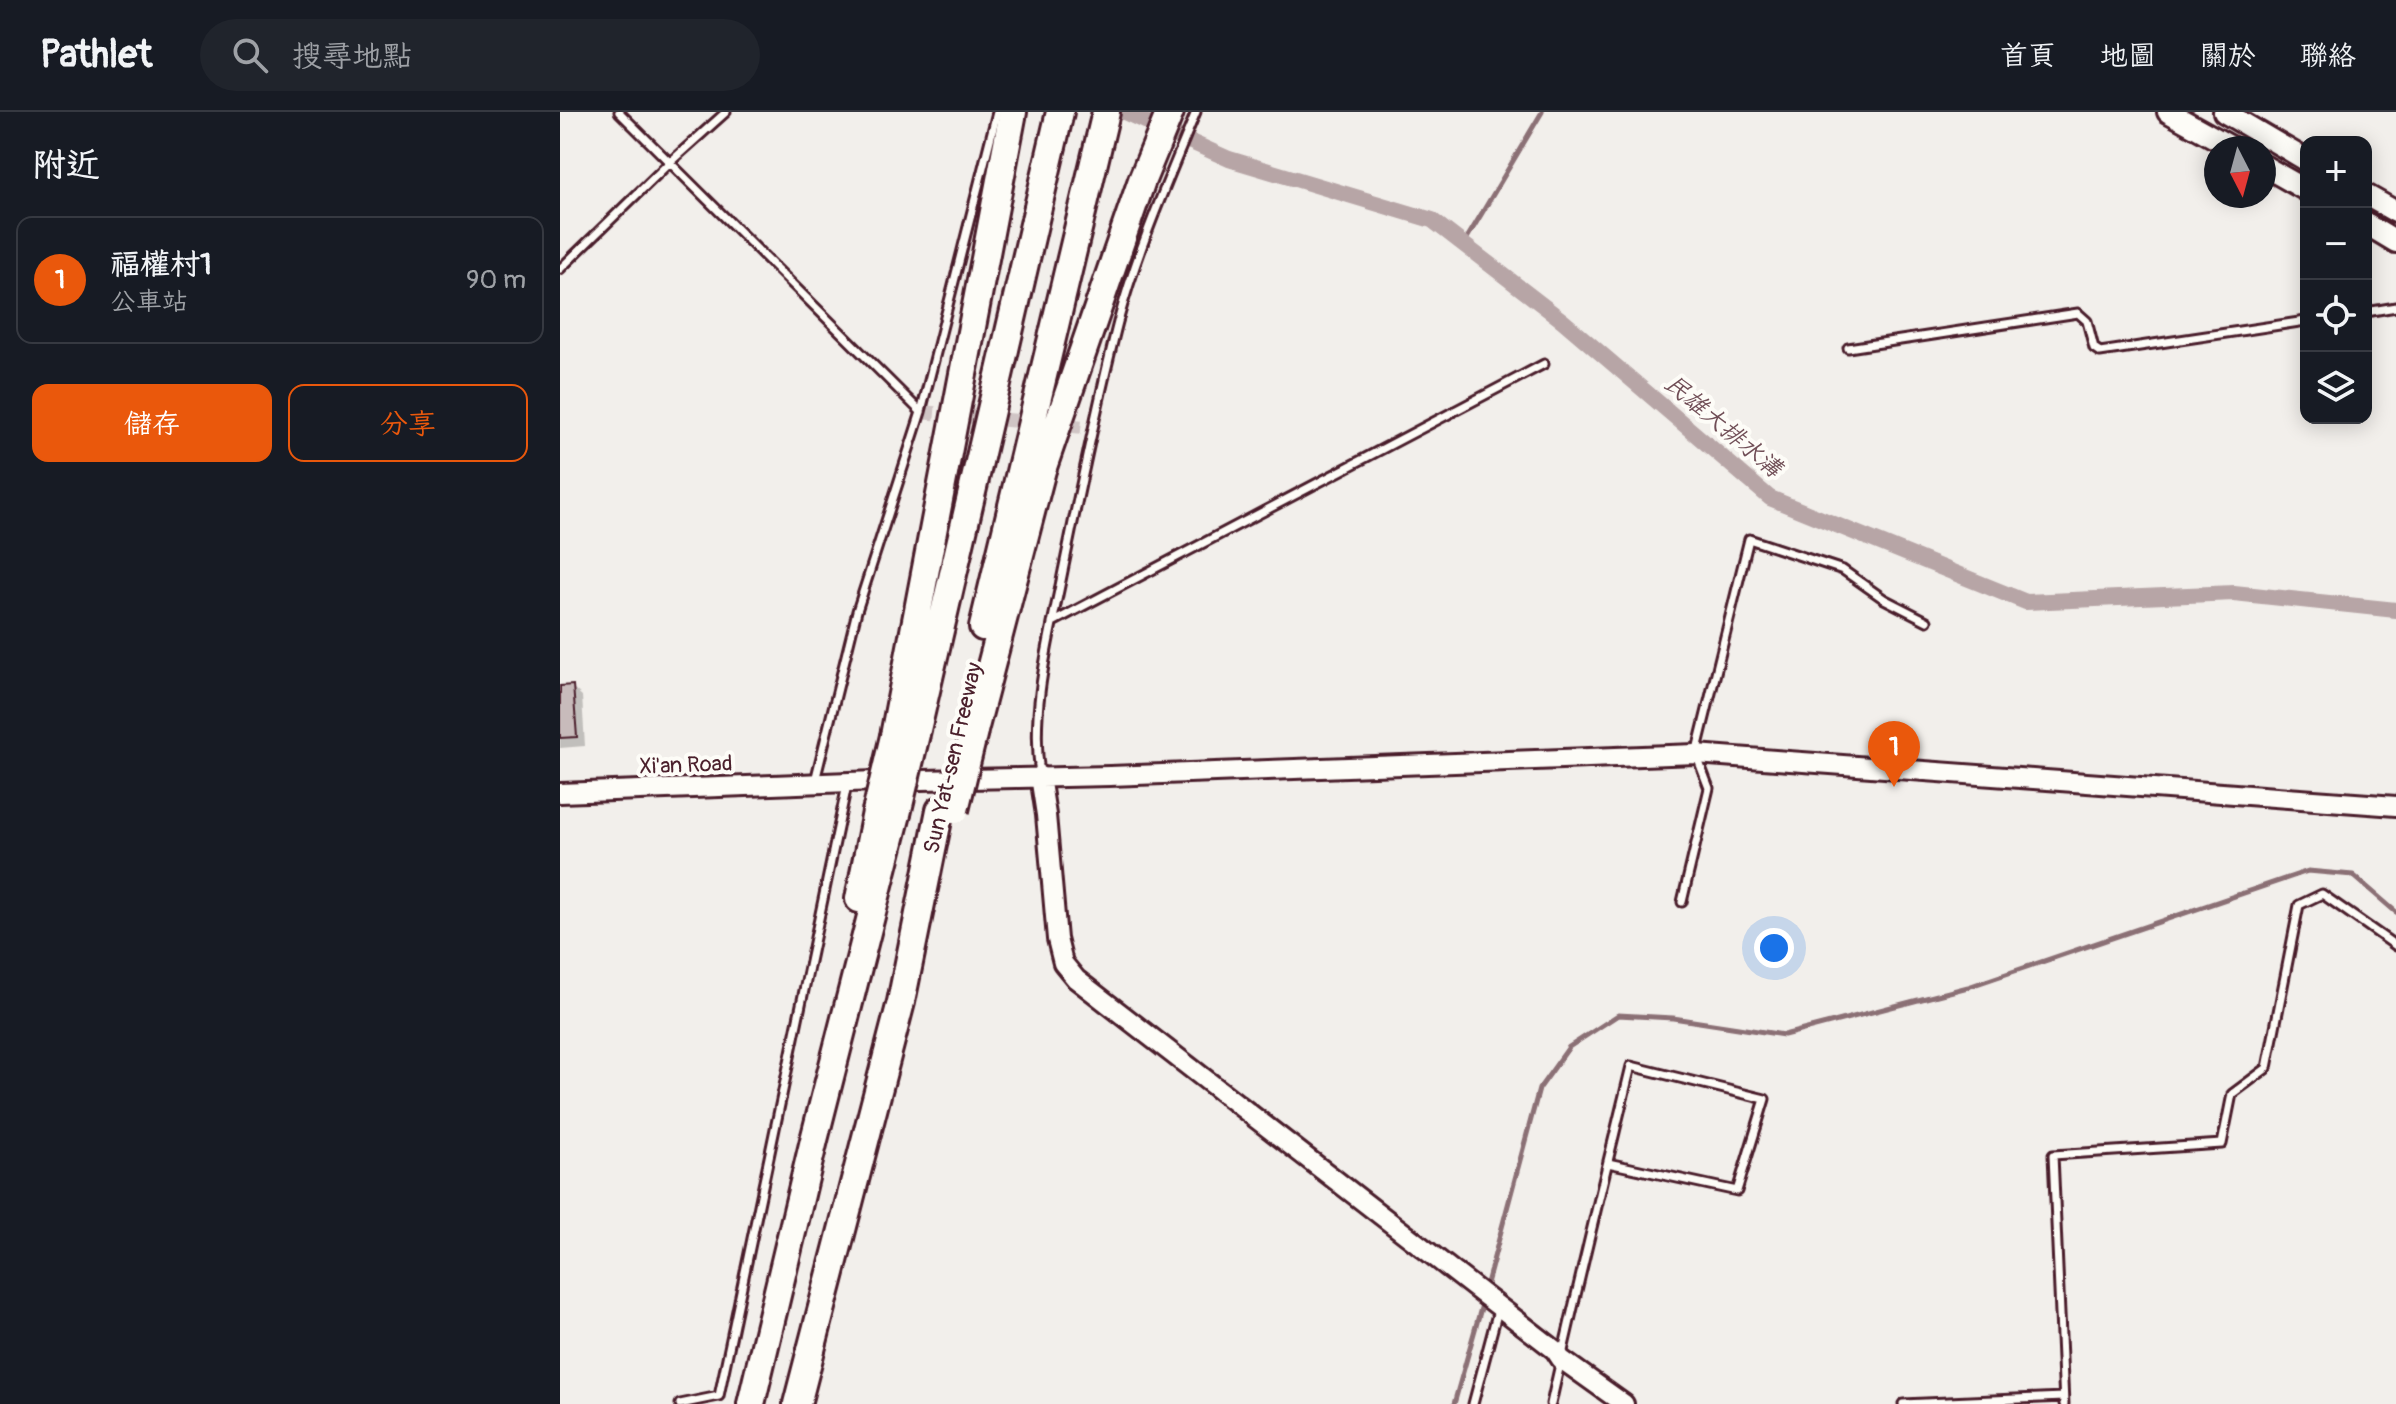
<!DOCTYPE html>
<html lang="zh-TW">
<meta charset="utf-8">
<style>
:root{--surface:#171b24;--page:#20242c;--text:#f1f3f6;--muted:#9ea1a6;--line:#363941;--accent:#ea580c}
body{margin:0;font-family:Pangolin,"LXGW WenKai TC",sans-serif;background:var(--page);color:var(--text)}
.controls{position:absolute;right:24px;top:24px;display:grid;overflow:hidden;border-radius:16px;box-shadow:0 4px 20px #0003}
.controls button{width:72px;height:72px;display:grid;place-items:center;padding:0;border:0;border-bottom:2px solid var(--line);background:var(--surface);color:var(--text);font:40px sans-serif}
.compass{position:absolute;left:1644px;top:24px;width:72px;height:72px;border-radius:50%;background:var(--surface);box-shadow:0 4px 20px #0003;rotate:174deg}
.you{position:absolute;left:1214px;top:836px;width:28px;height:28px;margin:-20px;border:6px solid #fff;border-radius:50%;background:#1a73e8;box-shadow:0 0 0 12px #1a73e833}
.badge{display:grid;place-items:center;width:52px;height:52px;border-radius:50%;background:var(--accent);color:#fff;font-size:26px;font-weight:700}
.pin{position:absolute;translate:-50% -66px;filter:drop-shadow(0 2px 4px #0008)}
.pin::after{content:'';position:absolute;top:42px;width:28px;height:24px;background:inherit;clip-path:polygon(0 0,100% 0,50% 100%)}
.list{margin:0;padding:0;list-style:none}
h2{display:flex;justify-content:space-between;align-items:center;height:104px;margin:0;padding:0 32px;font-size:34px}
h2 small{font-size:26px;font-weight:400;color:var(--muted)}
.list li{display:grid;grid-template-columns:52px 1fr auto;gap:24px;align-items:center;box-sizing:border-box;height:128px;margin:0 16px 16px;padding:0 16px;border:2px solid var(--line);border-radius:16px}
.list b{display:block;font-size:30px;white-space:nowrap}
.list p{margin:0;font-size:26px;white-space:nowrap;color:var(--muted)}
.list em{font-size:26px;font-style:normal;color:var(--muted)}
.actions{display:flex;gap:16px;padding:24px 32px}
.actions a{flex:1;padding:18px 0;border:2px solid var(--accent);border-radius:16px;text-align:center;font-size:28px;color:var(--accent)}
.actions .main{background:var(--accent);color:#fff}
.icon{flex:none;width:44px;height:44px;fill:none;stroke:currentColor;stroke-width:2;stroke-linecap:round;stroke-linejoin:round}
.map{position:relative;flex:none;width:1836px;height:1292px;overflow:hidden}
header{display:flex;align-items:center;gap:48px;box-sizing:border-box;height:112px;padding:0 40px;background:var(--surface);border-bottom:2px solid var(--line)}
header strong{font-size:38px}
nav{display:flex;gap:44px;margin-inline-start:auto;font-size:28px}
.search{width:560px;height:72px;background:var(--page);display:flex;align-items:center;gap:20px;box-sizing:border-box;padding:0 28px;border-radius:44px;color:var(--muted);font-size:30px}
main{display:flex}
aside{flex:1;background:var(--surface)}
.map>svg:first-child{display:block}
.shadow{fill:#0003}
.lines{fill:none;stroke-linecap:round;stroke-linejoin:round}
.stream{stroke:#8b6f75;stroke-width:5}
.canal{stroke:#b7a5a6;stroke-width:16}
.building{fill:#c8bbbb;stroke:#4a1f2b;stroke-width:2}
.minor-tunnel{stroke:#d0c5c5;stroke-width:14;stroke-dasharray:14 7;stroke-linecap:butt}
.service-casing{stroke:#4a1f2b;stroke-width:13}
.tertiary-casing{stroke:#4a1f2b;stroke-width:24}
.secondary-casing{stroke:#4a1f2b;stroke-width:26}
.motorway-casing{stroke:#4a1f2b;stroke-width:32}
.service{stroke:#fdfcf7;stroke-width:7}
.tertiary{stroke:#fdfcf7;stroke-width:18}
.secondary{stroke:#fdfcf7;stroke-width:20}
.motorway{stroke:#fdfcf7;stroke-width:26}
.motorway-bridge-casing{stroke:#4a1f2b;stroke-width:32;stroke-linecap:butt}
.motorway-bridge{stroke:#fdfcf7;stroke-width:26}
.labels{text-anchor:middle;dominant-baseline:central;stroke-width:8;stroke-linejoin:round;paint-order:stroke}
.street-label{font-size:22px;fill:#4a1f2b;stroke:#fdfcf7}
.water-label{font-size:24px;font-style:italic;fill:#704e56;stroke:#fdfcf7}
</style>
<header>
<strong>Pathlet</strong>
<div class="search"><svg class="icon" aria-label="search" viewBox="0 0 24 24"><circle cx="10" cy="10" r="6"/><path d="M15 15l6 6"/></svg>搜尋地點</div>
<nav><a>首頁</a><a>地圖</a><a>關於</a><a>聯絡</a></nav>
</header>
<main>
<aside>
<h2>附近<small></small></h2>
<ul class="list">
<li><span class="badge">1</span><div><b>福權村1</b><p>公車站</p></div><em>90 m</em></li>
</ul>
<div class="actions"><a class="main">儲存</a><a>分享</a></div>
</aside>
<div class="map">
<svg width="1836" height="1292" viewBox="0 0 1836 1292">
<rect width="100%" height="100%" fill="#f2efeb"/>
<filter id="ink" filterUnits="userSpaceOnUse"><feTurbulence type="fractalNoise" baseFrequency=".0125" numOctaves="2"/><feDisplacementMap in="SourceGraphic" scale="16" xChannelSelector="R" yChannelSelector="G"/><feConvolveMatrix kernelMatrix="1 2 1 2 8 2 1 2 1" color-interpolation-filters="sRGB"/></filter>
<g filter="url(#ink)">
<path class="shadow" d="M12 575 22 584 25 634 0 636V576Z"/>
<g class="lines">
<path class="stream" d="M903 133 982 0
M925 1179 979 977 1009 935 1058 903 1113 906 1224 923 1408 875 1748 759 1793 763 1836 800
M894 1292 923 1189"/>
<path class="canal" d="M564 0 669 47 872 108 1003 209 1210 386 1466 490 1674 481 1836 498"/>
</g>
<path class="building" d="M13 573 17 625 0 626V574Z"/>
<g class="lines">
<path class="minor-tunnel" d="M361 300 534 316"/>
<defs>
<path id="service" d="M59 0 361 300
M0 157 108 52 166 0
M1806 200 1836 195
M1288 236 1518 201 1527 209 1534 236 1540 240 1746 209
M493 510 984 252
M480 662C470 595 490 525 503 459 520 376 537 292 558 210 577 139 608 68 636 0
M255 669 297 499 361 300 437 0
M1122 790 1149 676 1136 642 1189 427 1283 458 1324 487 1367 509
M120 1292 159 1284 287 673
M913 1292 938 1198
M991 1292C1016 1179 1044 1066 1071 954L1205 987 1177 1079 1048 1051
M1343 1292 1503 1285
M1504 1292 1493 1043 1662 1032 1672 982 1707 956 1739 793 1762 782 1836 834"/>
<path id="tertiary" d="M480 664 486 703 497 827 503 851 516 867 995 1238 1001 1247 1064 1292
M0 681 315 669 550 664 1136 642 1836 694"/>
<path id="secondary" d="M1608 0 1673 36
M1664 0 1746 48
M1704 54 1746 78
M1806 83 1836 100
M1806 112 1836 130"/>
<path id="motorway" d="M423 515 546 0
M414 619 482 358 582 68 610 0
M356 622 500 0
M334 624 453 0
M299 787 316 700
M191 1292 254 1028 337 702
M237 1292 341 890 380 698"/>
</defs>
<use href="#service" class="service-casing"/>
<use href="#tertiary" class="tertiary-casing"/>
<use href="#secondary" class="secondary-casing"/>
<use href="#motorway" class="motorway-casing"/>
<use href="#service" class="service"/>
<use href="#tertiary" class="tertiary"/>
<use href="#secondary" class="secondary"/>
<use href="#motorway" class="motorway"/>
<defs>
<path id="motorway-bridge" d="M395 698 414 619
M316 700 334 624
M337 702 356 622"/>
</defs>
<use href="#motorway-bridge" class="motorway-bridge-casing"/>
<use href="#motorway-bridge" class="motorway-bridge"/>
</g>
</g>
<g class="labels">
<g class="street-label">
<text transform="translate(393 646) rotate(-77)">Sun Yat-sen Freeway</text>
<text transform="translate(126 653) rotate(-2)">Xi'an Road</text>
</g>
<g class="water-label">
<text transform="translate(1163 314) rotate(40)">民雄大排水溝</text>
</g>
</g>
</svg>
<div class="controls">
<button>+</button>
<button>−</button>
<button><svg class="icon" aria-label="locate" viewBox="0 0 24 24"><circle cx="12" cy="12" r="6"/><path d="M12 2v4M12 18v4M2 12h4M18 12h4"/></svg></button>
<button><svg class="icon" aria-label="layers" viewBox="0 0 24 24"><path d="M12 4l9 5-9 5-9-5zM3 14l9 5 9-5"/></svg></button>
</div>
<svg class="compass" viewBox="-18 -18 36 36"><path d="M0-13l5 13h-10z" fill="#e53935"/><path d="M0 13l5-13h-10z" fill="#9ea1a6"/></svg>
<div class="you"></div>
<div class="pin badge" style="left:1334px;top:675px">1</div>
</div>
</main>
